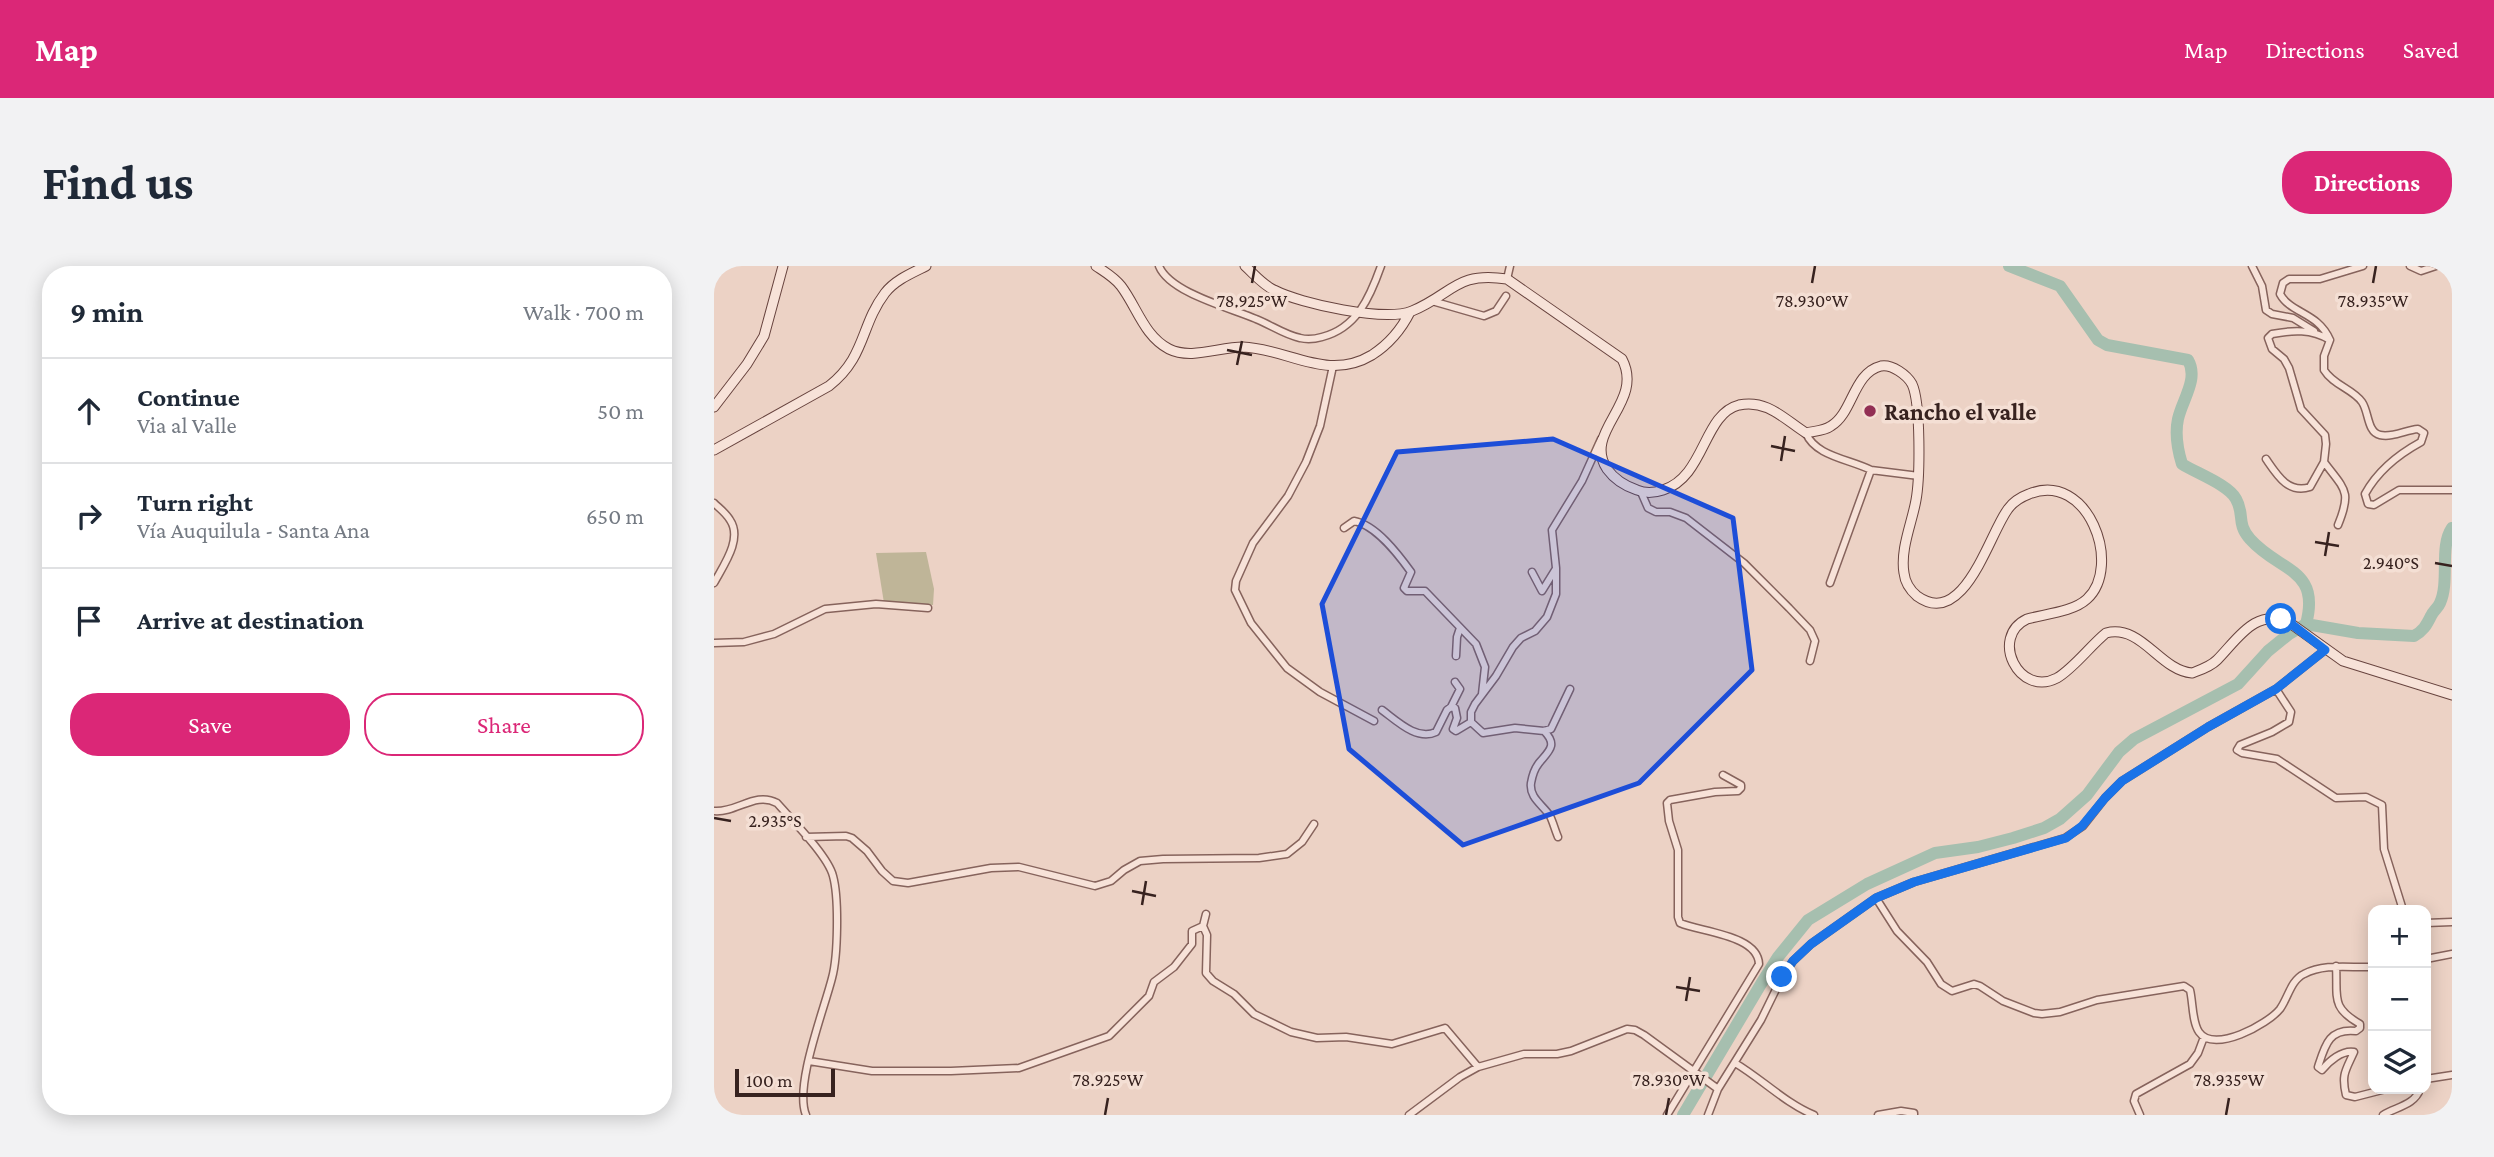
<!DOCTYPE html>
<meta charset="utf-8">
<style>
:root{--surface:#fff;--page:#f2f2f3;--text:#1f2937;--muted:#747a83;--line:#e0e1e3;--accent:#db2777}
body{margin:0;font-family:"Crimson Pro",serif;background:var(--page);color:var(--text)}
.controls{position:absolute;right:21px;bottom:21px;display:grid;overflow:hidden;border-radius:14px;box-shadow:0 4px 18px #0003}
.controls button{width:63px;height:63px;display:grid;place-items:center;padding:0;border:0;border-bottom:2px solid var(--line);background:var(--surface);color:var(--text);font:35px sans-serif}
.scale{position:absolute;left:21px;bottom:18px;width:100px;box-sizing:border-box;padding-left:7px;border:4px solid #37221f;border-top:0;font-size:19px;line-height:24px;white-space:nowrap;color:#37221f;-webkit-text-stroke:5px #f4dfd4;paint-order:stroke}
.stop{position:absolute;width:21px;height:21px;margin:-16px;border:5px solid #1a73e8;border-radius:50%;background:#fff}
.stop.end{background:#1a73e8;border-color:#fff;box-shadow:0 2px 7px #0008}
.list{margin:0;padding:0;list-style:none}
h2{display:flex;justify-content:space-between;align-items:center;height:91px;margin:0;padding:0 28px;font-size:30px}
h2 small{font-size:23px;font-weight:400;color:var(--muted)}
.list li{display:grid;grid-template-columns:46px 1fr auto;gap:21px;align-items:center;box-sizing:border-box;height:105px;padding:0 28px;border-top:2px solid var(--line)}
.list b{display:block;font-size:26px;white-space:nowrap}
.list p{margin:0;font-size:23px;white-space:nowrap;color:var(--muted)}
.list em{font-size:23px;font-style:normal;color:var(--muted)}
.actions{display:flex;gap:14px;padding:21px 28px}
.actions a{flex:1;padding:16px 0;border:2px solid var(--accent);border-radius:28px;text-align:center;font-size:24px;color:var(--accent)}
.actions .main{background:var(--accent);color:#fff}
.icon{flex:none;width:38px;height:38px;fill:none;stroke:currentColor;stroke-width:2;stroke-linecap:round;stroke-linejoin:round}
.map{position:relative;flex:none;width:1738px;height:849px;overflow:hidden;border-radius:28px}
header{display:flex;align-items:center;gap:42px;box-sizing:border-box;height:98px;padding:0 35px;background:var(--accent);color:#fff}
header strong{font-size:33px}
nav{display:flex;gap:38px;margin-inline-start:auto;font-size:24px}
.intro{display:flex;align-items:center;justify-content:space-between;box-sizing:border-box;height:168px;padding:0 42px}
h1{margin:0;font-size:49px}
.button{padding:18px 32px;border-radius:28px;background:var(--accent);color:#fff;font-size:24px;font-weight:700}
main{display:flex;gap:42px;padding:0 42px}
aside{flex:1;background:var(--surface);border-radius:28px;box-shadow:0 4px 18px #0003}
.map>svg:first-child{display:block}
.cemetery{fill:#bfb598}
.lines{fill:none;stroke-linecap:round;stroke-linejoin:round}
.river{stroke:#a6bfaf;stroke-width:12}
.street-casing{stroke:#86635c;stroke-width:9}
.secondary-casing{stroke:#68443f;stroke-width:11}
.street{stroke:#f7e2d8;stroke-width:6}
.secondary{stroke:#f7e2d8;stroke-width:9}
.route{stroke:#1a73e8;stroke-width:9}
.marked{fill:#1d4ed8;fill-opacity:0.2;stroke:#1d4ed8;stroke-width:5;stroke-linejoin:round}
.ticks{fill:none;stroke:#37221f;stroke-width:2.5}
.poi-dot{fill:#922f54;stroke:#f4dfd4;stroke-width:2.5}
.labels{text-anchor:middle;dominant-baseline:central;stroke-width:7;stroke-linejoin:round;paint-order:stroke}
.poi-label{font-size:24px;font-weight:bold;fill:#37221f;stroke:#f4dfd4;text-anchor:start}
.ticks-label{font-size:18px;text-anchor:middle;fill:#37221f;stroke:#f4dfd4;stroke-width:7;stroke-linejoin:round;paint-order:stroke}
</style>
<header>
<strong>Map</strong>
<nav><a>Map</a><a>Directions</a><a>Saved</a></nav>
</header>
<div class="intro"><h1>Find us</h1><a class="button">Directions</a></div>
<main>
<aside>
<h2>9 min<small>Walk · 700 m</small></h2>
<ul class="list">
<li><svg class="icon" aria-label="ahead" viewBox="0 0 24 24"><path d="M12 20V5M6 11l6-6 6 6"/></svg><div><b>Continue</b><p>Via al Valle</p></div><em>50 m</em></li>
<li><svg class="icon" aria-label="right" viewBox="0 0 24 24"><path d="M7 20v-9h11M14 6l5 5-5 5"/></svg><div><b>Turn right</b><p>Vía Auquilula - Santa Ana</p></div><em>650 m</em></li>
<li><svg class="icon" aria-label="arrive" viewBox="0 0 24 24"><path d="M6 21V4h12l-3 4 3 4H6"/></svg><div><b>Arrive at destination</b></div></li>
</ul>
<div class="actions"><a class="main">Save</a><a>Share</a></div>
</aside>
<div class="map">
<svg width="1738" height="849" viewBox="0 0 1738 849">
<rect width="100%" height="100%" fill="#ecd2c5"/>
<path class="cemetery" d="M212 286 220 323 219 339 170 337 162 287Z"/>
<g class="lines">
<path class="river" d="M1592 358 1644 367 1700 370C1709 365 1712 360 1717 350 1719 345 1724 342 1726 337 1736 315 1725 281 1738 262
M969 849 1047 718 1064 691 1094 654 1153 618 1221 587 1264 581 1299 572 1330 562 1346 553 1373 529 1405 486 1420 473 1524 418 1554 385 1575 368 1592 358C1607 302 1565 306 1536 273 1522 257 1531 249 1522 233 1515 219 1482 207 1468 198 1464 185 1461 167 1464 153 1468 134 1485 113 1474 94L1393 79 1384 74 1346 20 1295 0"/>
<defs>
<path id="street" d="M445 0C456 27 517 42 542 53 557 59 571 69 586 72 594 74 601 73 608 71 643 62 656 31 667 0
M1538 0 1548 20 1552 44 1558 48 1579 52 1600 65
M1649 0 1606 13H1575L1569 17 1566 28C1577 48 1604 46 1616 74L1610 90V104C1619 119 1639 123 1648 136 1655 146 1653 166 1666 169 1678 172 1692 164 1704 163L1710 167 1707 176C1685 188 1663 206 1651 228L1654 238 1660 239 1685 224H1738
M1696 0 1707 5 1722 0
M793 13 796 0
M718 35 770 50 782 45 792 30
M1616 74C1597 63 1579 64 1558 68L1554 72 1558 83 1570 93 1575 102 1587 143 1611 169 1612 178 1610 196C1631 224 1638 225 1624 259
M619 100 606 160 592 196 574 230 539 277 522 315 521 324 537 357 573 402 606 426 660 455
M1092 167C1101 190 1135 193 1157 204L1116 317
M1552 193C1563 209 1574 228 1596 221L1610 196
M1157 204 1205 210
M927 226 934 242 942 246H956L972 252 1030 297 1075 342 1096 364 1101 375 1096 395
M0 237C5 242 12 247 16 254 29 273 9 300 0 317
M630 262 640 255C662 259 684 288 697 306L690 322 693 325H711L762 378 771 401 768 428
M818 306 828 325 841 304
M0 377 30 376 60 368 111 343 162 338 214 342
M742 390 743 371 746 362
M856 423 837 463 830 465 801 462 769 467 757 456V446L761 438 782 410 799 381 807 372 821 365 833 351 842 328V302L838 264 868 215 887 173
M1562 423 1577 446 1575 456 1558 466 1526 479 1523 484 1528 487 1563 493 1622 532 1652 531 1668 539 1670 583 1689 644
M737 441 746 423 741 416
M668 444C683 455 703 475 722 466L733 444 737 441 741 442 743 452 739 463 742 465 757 456
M830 465C844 479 835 485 825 497 821 502 818 511 817 517 815 532 829 539 836 550 839 556 841 564 844 571
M0 545C23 547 41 525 63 537 78 554 114 590 119 610 125 632 124 690 118 712 110 744 80 820 92 849
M92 571 132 570 138 572 153 585 168 605 179 615 194 617 277 602 305 601 381 620 397 615 410 604 426 595 449 593 545 592 573 588 588 576 600 558
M1162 632 1183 665 1213 696 1227 718 1238 725 1260 718 1266 720 1289 735 1320 747 1328 748 1346 746 1383 734 1470 720 1476 724C1479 736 1478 756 1485 766 1500 788 1554 758 1566 743 1574 732 1577 714 1590 708 1611 697 1636 702 1659 701
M492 648 489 660 493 669 492 707 499 715 520 728 540 748 577 766 603 772 632 771 678 778 731 762 764 801
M1712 657 1738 656
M1712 693 1738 688
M1622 700C1624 731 1616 741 1646 758V762L1642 765C1615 762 1611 779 1604 801L1608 804C1615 795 1628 784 1640 786 1632 804 1627 808 1632 829L1641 831 1672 823
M95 795 158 805H237L305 802 395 770 435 730 440 716 460 701 478 678V665L489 660
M1021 797C1048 813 1071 837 1100 849
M1712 813 1738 809
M695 849 746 811 764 801 810 788H843L857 785 913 763 921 764 930 769 1004 823
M953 849 1045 698C1044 669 987 666 966 657L964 651V584L955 555 953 537 956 534 1001 526 1024 525 1027 522V519L1009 509
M994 849 1004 823 1047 754 1068 711 1079 695 1097 678 1162 632 1200 616 1351 572 1369 560 1391 532 1408 515 1494 461 1562 423 1611 384
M1164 849 1187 845 1200 847V849
M1426 849 1420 835 1422 828 1476 798 1484 787 1490 771
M1669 849C1682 841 1701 839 1706 823"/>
<path id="secondary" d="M382 0C391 6 400 11 407 20 423 41 430 70 455 83 477 94 505 81 529 81 575 83 613 116 658 89 675 78 687 64 696 46
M531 0C541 9 549 19 560 24 587 38 671 56 698 45 739 28 742 5 793 13L908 93C931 137 868 165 893 203 901 214 911 220 923 224 932 228 940 227 949 224 991 211 989 148 1025 139 1053 133 1070 153 1092 167 1100 165 1110 165 1117 160 1139 147 1139 107 1167 100 1178 98 1193 109 1198 118 1207 137 1206 212 1202 234 1198 257 1186 283 1190 307 1191 316 1196 324 1203 330 1250 364 1275 268 1294 243 1299 236 1307 231 1315 228 1374 204 1409 300 1373 333 1359 346 1331 348 1313 353 1275 371 1305 432 1343 412 1359 403 1377 379 1392 367 1428 358 1445 404 1478 407 1486 404 1496 401 1503 394 1524 373 1541 341 1576 357L1629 395 1738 429
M0 141 33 98 50 70 69 0
M0 184 115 120C152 91 146 60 171 27 181 14 198 7 212 0"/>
</defs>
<use href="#street" class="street-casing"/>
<use href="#secondary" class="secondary-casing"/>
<use href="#street" class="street"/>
<use href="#secondary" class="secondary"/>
</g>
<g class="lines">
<path class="route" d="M1068 711 1079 695 1097 678 1162 632 1200 616 1352 572 1368 560 1391 532 1408 515 1494 461 1562 423 1611 384 1576 357 1567 353"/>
</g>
<path class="marked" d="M839 173 1019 252 1038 404 925 517 749 579 635 483 608 338 683 186Z"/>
<path class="ticks" d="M538 17 541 0M1098 17 1101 0M1659 17 1662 0M513 84 538 89M523 99 528 75M1057 180 1081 185M1067 195 1071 170M1601 276 1625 280M1611 290 1615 266M1721 297 1738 300M0 552 17 555M418 625 442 630M428 639 432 615M962 721 986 725M972 735 976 711M391 849 394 832M952 849 955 832M1512 849 1515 832"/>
<circle class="poi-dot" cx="1156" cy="145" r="7"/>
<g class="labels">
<g class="poi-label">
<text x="1170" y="145">Rancho el valle</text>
</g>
</g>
<g class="ticks-label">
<text x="538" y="41">78.925°W</text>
<text x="1098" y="41">78.930°W</text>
<text x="1659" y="41">78.935°W</text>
<text x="1677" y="303">2.940°S</text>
<text x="61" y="561">2.935°S</text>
<text x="394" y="820">78.925°W</text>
<text x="955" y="820">78.930°W</text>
<text x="1515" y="820">78.935°W</text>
</g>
</svg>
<div class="controls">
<button>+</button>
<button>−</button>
<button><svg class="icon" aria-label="layers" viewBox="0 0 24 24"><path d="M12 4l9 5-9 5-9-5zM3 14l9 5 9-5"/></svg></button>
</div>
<div class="scale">100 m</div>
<div class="stop" style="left:1567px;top:353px"></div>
<div class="stop end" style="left:1068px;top:711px"></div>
</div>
</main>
